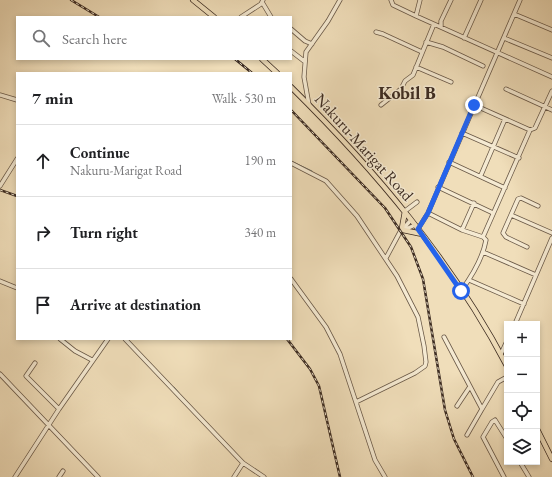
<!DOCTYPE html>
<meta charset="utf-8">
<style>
:root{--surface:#fff;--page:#f6f6f6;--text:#202124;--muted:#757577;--line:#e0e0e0}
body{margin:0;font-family:"EB Garamond",serif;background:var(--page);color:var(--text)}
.controls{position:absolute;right:12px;bottom:12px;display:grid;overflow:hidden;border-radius:0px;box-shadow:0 2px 6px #0003}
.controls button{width:36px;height:36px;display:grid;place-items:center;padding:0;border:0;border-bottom:1px solid var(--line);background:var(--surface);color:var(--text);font:20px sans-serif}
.stop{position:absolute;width:12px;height:12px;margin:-9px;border:3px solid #2563eb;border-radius:50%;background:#fff}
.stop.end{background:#2563eb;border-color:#fff;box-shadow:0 1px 4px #0008}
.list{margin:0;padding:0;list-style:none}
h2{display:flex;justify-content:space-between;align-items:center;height:52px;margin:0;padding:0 16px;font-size:17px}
h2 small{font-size:13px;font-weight:400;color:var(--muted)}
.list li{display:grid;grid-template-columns:26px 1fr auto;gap:12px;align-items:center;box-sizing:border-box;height:72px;padding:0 16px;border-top:1px solid var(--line)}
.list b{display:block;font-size:15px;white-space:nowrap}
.list p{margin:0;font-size:13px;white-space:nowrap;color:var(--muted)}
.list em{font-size:13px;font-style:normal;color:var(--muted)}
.icon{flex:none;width:22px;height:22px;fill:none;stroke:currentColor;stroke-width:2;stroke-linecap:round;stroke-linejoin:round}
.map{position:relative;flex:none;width:552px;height:477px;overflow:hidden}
.search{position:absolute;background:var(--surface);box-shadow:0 2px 6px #0003;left:16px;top:16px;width:276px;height:44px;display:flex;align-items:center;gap:10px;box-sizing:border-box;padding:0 14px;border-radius:0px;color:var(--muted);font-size:15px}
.panel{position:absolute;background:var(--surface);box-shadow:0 2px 6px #0003;left:16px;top:72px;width:276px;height:268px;border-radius:0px}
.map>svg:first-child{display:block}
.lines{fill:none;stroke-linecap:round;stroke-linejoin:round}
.stream{stroke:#76817c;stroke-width:1}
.minor-casing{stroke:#695847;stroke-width:5}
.major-casing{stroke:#3c2b21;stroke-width:6}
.minor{stroke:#f5ead2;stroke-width:3.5}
.major{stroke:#f0deba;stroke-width:4.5}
.rail-casing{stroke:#3c2b21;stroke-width:2.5}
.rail{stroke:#f5ead2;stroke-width:1;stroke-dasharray:3;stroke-linecap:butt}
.route{stroke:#2563eb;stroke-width:5}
.labels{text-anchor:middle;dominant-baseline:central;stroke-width:3;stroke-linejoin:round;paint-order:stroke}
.street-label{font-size:16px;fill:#3c2b21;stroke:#f5ead2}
.quarter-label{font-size:18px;font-weight:bold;fill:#3c2b21;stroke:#f5ead2}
</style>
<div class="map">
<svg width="552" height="477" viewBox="0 0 552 477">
<rect width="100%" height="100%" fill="#f0deba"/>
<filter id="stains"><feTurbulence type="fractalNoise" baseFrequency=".005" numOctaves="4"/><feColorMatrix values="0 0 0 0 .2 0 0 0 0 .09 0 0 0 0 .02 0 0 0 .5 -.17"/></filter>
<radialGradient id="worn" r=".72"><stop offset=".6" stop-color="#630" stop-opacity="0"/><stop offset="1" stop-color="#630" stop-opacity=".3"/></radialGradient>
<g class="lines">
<path class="stream" d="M291 161 312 171
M165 379 169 383
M174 387 185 400"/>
<defs>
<path id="minor" d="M391 0 393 5 416 16
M420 0 416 16 552 77
M262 2 271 17
M514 14 552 30
M241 17 261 4 263 0
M441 27V21L451 0
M291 29 305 41 312 44
M376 32 383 34 422 52
M464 38 481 0
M504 38 552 58
M426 42 443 47 483 66
M291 51 304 61
M416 67 451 82
M506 89 552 110
M0 95 17 100
M309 105 304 77 306 52 328 21 340 0
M381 105 401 89 405 81 413 75 434 24
M474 105 530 130
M462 133 519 158
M449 162 505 188
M291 163 326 181 357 216 397 276 418 317 424 346 426 362 425 366 415 373 356 402
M481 175 505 119
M0 186 17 159
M438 187 493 213
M405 211 417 202
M428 213 462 230 483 237
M511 215 552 233
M418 229 428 213 520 0
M404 230 415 225
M462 230 474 203
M527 247 506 237 503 233 518 199 521 198 538 206
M483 252 536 275
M386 258 400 232 411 220
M291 279 326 327 340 354 375 460 385 477
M469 280 524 304
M0 281 17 288
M461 291C472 276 483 257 486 240L483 237 530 130 535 128 552 91
M515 324 552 238
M444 337 482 409 467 435
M60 339 75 351 92 360
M125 339 243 463 264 477
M501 354 507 341
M35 363 26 376 59 409
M0 374 98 477
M457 406 469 388
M482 409 498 382 507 377
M520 462 529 477
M15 477 59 409 108 339
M59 477 63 471
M234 477 243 463
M504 477 483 437 492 422 495 420 507 439"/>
<path id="major" d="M193 0 214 17
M262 59 277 73
M291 87C375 170 452 261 507 366
M402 228 405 211
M403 230 422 234
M537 429 552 459"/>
</defs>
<use href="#minor" class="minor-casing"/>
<use href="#major" class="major-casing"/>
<use href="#minor" class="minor"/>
<use href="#major" class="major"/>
<defs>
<path id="rail" d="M71 0 99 17
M235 59 252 73
M291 110 385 208 411 247 423 279 445 410 454 439 473 477
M0 190 17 196
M287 339 310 369 319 386 340 477"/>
</defs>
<use href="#rail" class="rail-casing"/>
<use href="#rail" class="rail"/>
</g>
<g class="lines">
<path class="route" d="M461 291 418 229 428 213 474 105"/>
</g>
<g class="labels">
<g class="street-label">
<text transform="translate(364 147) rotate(48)">Nakuru-Marigat Road</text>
</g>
<g class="quarter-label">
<text x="407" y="92">Kobil B</text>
</g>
</g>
<rect width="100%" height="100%" filter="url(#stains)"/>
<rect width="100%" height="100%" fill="url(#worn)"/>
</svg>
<div class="controls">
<button>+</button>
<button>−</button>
<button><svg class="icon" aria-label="locate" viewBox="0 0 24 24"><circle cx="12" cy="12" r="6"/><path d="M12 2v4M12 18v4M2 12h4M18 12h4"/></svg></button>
<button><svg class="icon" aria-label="layers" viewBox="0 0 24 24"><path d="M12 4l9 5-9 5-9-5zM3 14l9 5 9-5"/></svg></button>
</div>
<div class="stop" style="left:461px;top:291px"></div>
<div class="stop end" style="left:474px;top:105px"></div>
<div class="search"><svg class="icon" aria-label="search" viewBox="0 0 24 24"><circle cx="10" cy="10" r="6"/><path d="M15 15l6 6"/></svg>Search here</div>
<section class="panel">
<h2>7 min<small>Walk · 530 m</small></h2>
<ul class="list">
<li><svg class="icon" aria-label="ahead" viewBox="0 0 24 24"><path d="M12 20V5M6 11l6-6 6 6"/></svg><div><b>Continue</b><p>Nakuru-Marigat Road</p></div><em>190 m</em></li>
<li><svg class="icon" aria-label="right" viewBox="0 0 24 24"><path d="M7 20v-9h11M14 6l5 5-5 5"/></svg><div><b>Turn right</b></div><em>340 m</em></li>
<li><svg class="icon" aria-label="arrive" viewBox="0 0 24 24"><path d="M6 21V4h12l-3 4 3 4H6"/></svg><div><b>Arrive at destination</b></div></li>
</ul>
</section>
</div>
